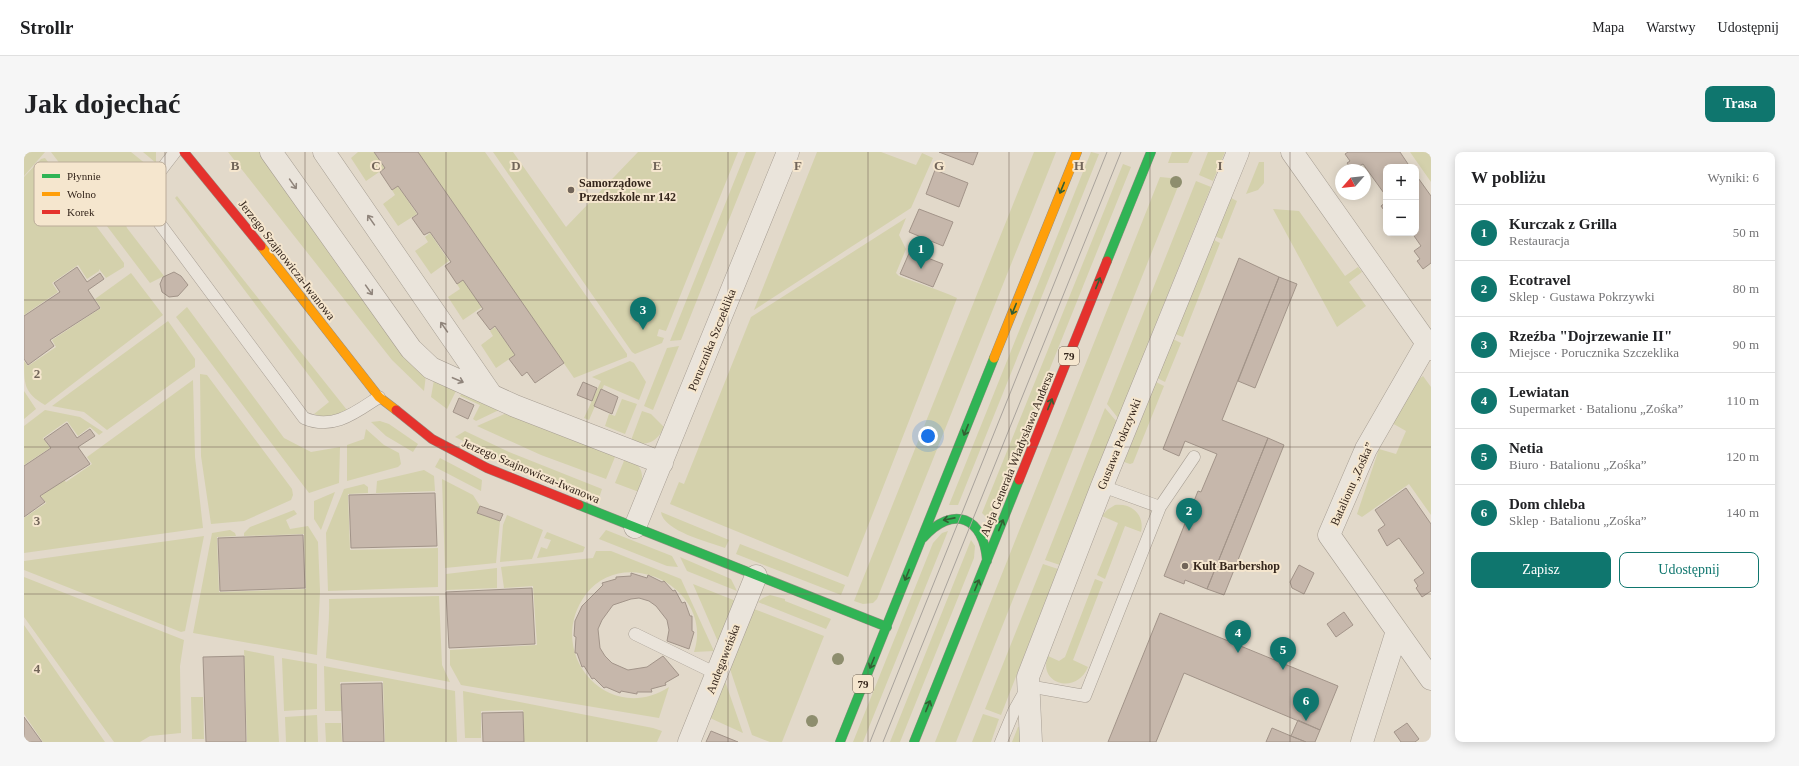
<!DOCTYPE html>
<html lang="pl">
<meta charset="utf-8">
<style>
:root{--surface:#fff;--page:#f6f6f6;--text:#202124;--muted:#757577;--line:#e0e0e0;--accent:#0f766e}
body{margin:0;font-family:Georgia,serif;background:var(--page);color:var(--text)}
.controls{position:absolute;right:12px;top:12px;display:grid;overflow:hidden;border-radius:8px;box-shadow:0 2px 10px #0003}
.controls button{width:36px;height:36px;display:grid;place-items:center;padding:0;border:0;border-bottom:1px solid var(--line);background:var(--surface);color:var(--text);font:20px sans-serif}
.compass{position:absolute;left:1311px;top:12px;width:36px;height:36px;border-radius:50%;background:var(--surface);box-shadow:0 2px 10px #0003;rotate:242deg}
.you{position:absolute;left:904px;top:284px;width:14px;height:14px;margin:-10px;border:3px solid #fff;border-radius:50%;background:#1a73e8;box-shadow:0 0 0 6px #1a73e833}
.badge{display:grid;place-items:center;width:26px;height:26px;border-radius:50%;background:var(--accent);color:#fff;font-size:13px;font-weight:700}
.pin{position:absolute;translate:-50% -33px;filter:drop-shadow(0 1px 2px #0008)}
.pin::after{content:'';position:absolute;top:21px;width:14px;height:12px;background:inherit;clip-path:polygon(0 0,100% 0,50% 100%)}
.list{margin:0;padding:0;list-style:none}
h2{display:flex;justify-content:space-between;align-items:center;height:52px;margin:0;padding:0 16px;font-size:17px}
h2 small{font-size:13px;font-weight:400;color:var(--muted)}
.list li{display:grid;grid-template-columns:26px 1fr auto;gap:12px;align-items:center;box-sizing:border-box;height:56px;padding:0 16px;border-top:1px solid var(--line)}
.list b{display:block;font-size:15px;white-space:nowrap}
.list p{margin:0;font-size:13px;white-space:nowrap;color:var(--muted)}
.list em{font-size:13px;font-style:normal;color:var(--muted)}
.actions{display:flex;gap:8px;padding:12px 16px}
.actions a{flex:1;padding:9px 0;border:1px solid var(--accent);border-radius:8px;text-align:center;font-size:14px;color:var(--accent)}
.actions .main{background:var(--accent);color:#fff}
.map{position:relative;flex:none;width:1407px;height:590px;overflow:hidden;border-radius:8px}
header{display:flex;align-items:center;gap:24px;box-sizing:border-box;height:56px;padding:0 20px;background:var(--surface);border-bottom:1px solid var(--line)}
header strong{font-size:19px}
nav{display:flex;gap:22px;margin-inline-start:auto;font-size:14px}
.intro{display:flex;align-items:center;justify-content:space-between;box-sizing:border-box;height:96px;padding:0 24px}
h1{margin:0;font-size:28px}
.button{padding:10px 18px;border-radius:8px;background:var(--accent);color:#fff;font-size:14px;font-weight:700}
main{display:flex;gap:24px;padding:0 24px}
aside{flex:1;background:var(--surface);border-radius:8px;box-shadow:0 2px 10px #0003}
.map>svg:first-child{display:block}
.green{fill:#d4d1ac}
.building{fill:#c6b7ab;stroke:#a29489}
.lines{fill:none;stroke-linecap:round;stroke-linejoin:round}
.lane-casing{stroke:#a79e93;stroke-width:13}
.street-casing{stroke:#a79e93;stroke-width:23}
.fast-casing{stroke:#978e83;stroke-width:10}
.slow-casing{stroke:#978e83;stroke-width:10}
.jam-casing{stroke:#978e83;stroke-width:10}
.lane{stroke:#eae4db;stroke-width:12}
.street{stroke:#eae4db;stroke-width:22}
.fast{stroke:#30b455;stroke-width:9}
.slow{stroke:#ff9f0a;stroke-width:9}
.jam{stroke:#e5322d;stroke-width:9}
.tram{stroke:#a9a39c;stroke-width:1}
.tree{fill:#8e8e6e}
.oneway{stroke:#90857c}
.oneway2{stroke:#335f33}
.grid{fill:none;stroke:#726559;stroke-width:1;stroke-opacity:0.55}
.poi-dot{fill:#726559;stroke:#f5e6ce;stroke-width:1.5}
.labels{text-anchor:middle;dominant-baseline:central;stroke-width:4;stroke-linejoin:round;paint-order:stroke}
.shield{fill:#f5e6ce;stroke:#6f6051;stroke-width:1}
.shield-label{font-size:11px;font-weight:bold;fill:#35261c}
.poi-label{font-size:12px;font-weight:bold;fill:#35261c;stroke:#f5e6ce;text-anchor:start}
.street-label{font-size:12px;fill:#35261c;stroke:#f5e6ce}
.key{fill:#f5e6ce;stroke:#bbac99;stroke-width:1}
.key-label{font-size:11px;fill:#35261c}
.grid-label{font-size:13px;text-anchor:middle;font-weight:bold;fill:#726559;stroke:#f5e6ce;stroke-width:4;stroke-linejoin:round;paint-order:stroke}
</style>
<header>
<strong>Strollr</strong>
<nav><a>Mapa</a><a>Warstwy</a><a>Udostępnij</a></nav>
</header>
<div class="intro"><h1>Jak dojechać</h1><a class="button">Trasa</a></div>
<main>
<div class="map">
<svg width="1407" height="590" viewBox="0 0 1407 590">
<rect width="100%" height="100%" fill="#e2d9ca"/>
<path class="green" d="M0 0H21L0 24Z
M27 0H107L128 17 125 24H117L101 20 92 46 103 76 140 124 126 131Z
M119 0H132V11Z
M204 0H238L402 223 400 239 368 208Z
M334 0H350L361 16 342 29 327 6Z
M394 0H461L603 202V205L550 226Z
M469 0H489L542 75 614 0H714L642 179 635 177 633 184 640 186 638 191 611 202 608 200Z
M722 0H732L657 188 646 189Z
M793 0H857L892 13 898 1 909 6 887 56 730 158Z
M1010 0H1032L853 447 849 451 839 452 830 449Z
M1067 0 1075 2 934 353H925Z
M1148 0H1169L1164 11H1144Z
M1184 0H1201L1189 29 1175 23Z
M1386 0H1407V30Z
M21 6 100 111V115L82 126 75 117V119L63 127 54 113 28 131 34 140 0 163V25L17 7Z
M1235 10H1240V31L1234 38 1222 42Z
M1099 12 1107 15 965 368 958 361Z
M1136 25 1157 27 932 590H911Z
M1172 29 1187 35 1094 266 1083 252Z
M374 34 393 62 374 74 359 52 371 43 368 38Z
M153 44 323 258C312 267 303 267 290 262L305 250 151 46Z
M1205 45 1213 49 1198 87 1190 84Z
M1249 57 1275 59 1321 124 1334 115 1338 120 1325 130 1342 154 1313 175Z
M882 66 875 83 882 97 872 121 875 124C895 132 914 137 933 146L824 425 646 352 655 330 660 332 727 165Z
M406 81 425 109 407 122 391 99 404 90 401 85Z
M1188 87 1196 91 1159 185 1151 182Z
M107 121 139 163 21 253C0 241 0 232 0 209L4 214 32 195 28 188 77 156 71 147Z
M439 128 458 155 439 168 424 145 436 137 433 132Z
M163 155 260 286 287 300 316 295 315 331 285 341 152 165Z
M144 169 171 207V215L83 278 60 260 28 254Z
M471 175 491 203 472 216 457 193 469 184 466 179Z
M1149 187 1157 191 1141 230 1133 226Z
M655 194 629 258 620 254 643 196Z
M606 209 610 211 622 230 615 248 580 233 565 268 560 266 577 229 568 225Z
M176 222 183 223 268 337 269 343 267 348 220 369 187 372 177 304Z
M1399 224 1407 235V363L1385 332 1338 365 1333 362 1355 297 1372 302 1382 279 1368 271 1390 231Z
M169 228 171 305 179 376 0 401V366L22 351 17 344 40 328 42 330 68 312 63 305Z
M410 228 432 239 423 257 407 245Z
M1132 230 1140 234 1109 311 1106 312 1100 310Z
M0 239 12 257 0 267Z
M438 240 475 258 452 269 449 267 456 253 436 244Z
M598 247 613 252 601 282 581 274 585 262 591 264Z
M1081 256 1093 270 1036 413 1021 408Z
M21 258 56 265 79 280 75 283 66 275 54 284 43 269 19 286 26 296 0 313V274Z
M618 259 627 262 640 275C633 291 622 294 606 291Z
M485 260 593 300 582 327 517 303 453 274Z
M356 269 365 272 394 292 389 300 362 284 347 270Z
M342 277 360 293 375 301 377 312 374 315 323 329V293L340 287Z
M441 279 485 300 578 337 575 346 485 311 431 285Z
M602 304C619 315 621 321 615 340L591 331Z
M416 306 458 328 457 339 411 315Z
M400 318 410 324 411 339 352 341 353 329Z
M418 327 449 343 456 354 454 361 476 369 472 411 421 416Z
M340 332 344 335V341L324 342 326 398 414 396V435L304 439 302 381 320 337Z
M311 340 297 378 290 367V349Z
M1091 353C1108 351 1121 363 1117 380L1101 374 1081 427 1073 423 1094 371 1078 364 1083 358Z
M270 358 273 362 262 368 266 377 284 374 294 390 296 439 293 503 169 481 188 381 206 378 211 381 212 384 193 385 195 440 282 437 280 382 220 384V381L226 375Z
M637 360 705 388 701 396C685 390 639 379 637 360Z
M483 363 519 378 508 407 476 410 479 373Z
M582 378 648 404 654 415 643 414 575 387Z
M924 379 839 590H829L909 391 918 381Z
M523 380 561 395 559 400 513 406 517 395 523 397 527 388 520 386Z
M180 384 161 479 157 480 0 418V409Z
M947 388 951 394 950 406 876 590H866Z
M716 392 821 433 817 443 712 402Z
M572 399H587L657 427 690 499 670 500C691 437 601 391 562 442 519 500 584 575 645 535L635 566 437 533 426 513V498L513 493 509 434 480 436 477 415 569 406Z
M656 405 707 427 713 439 663 419Z
M1019 412 1034 417 977 563 961 557Z
M473 416V436L422 438V422Z
M0 425 160 488 156 514 157 581 126 584 116 590H90L0 465Z
M1071 427 1079 430 1049 508 1064 515C1052 544 1013 531 1024 504L1035 509 1041 505Z
M669 432 712 449 695 492Z
M746 443 761 447V449L807 467 802 477 734 450 739 446Z
M415 444 418 513 426 530 302 506C303 486 306 467 305 447Z
M730 457 800 484 758 590H746L728 583 706 517Z
M0 473 81 590H19L0 562Z
M220 498 250 504 255 590H223Z
M258 506 293 512V557L260 559Z
M300 514 431 539 433 590H361L359 529 316 530 318 559H301Z
M701 529 719 581 686 566Z
M439 539 629 576 638 579 633 590H500L499 558 457 559V586H441Z
M167 545H179L180 587H168Z
M959 562 975 567 967 590H948Z
M293 563 294 590H262L261 565Z
M301 571H317L318 590H302Z
M994 575 998 576V590H988Z"/>
<path class="building" d="M350 0H394L540 211 511 231 503 220 498 224 485 207 491 203 471 174 466 178 453 161 459 157 439 128 433 132 421 114 427 110 406 80 400 83 388 66 394 62 374 34 368 38 356 20 361 16Z
M915 0H954L949 13Z
M1324 0H1376L1386 15H1362V44L1339 12 1328 18 1323 11 1326 9 1321 2Z
M911 18 944 31 935 55 902 42Z
M1392 23 1407 44V111L1399 117 1393 109 1396 107 1390 99 1397 94 1388 81H1392Z
M1362 50V61L1357 54Z
M895 57 929 70 919 94 885 80Z
M886 99 919 112 909 135 876 122Z
M1215 106 1255 125 1198 268 1244 286 1183 437 1161 428 1160 432 1140 424 1174 339 1177 340 1193 302 1161 289 1155 304 1139 297Z
M53 115 63 130 76 121 80 127 64 138 76 156 26 188 30 194 4 213 0 207V164L36 140 30 131Z
M150 120 157 124 164 133 154 144 145 145 138 140 136 132 139 125Z
M1255 125 1273 132 1231 236 1214 229Z
M559 230 573 236 568 249 553 243Z
M577 237 594 245 588 262 570 254Z
M435 246 450 253 444 267 429 260Z
M43 271 53 286 66 277 71 284 54 295 66 312 16 344 21 350 0 365V314L27 296 20 287Z
M1244 286 1260 293 1200 443 1183 437Z
M1382 336 1407 372V439L1398 445 1392 436 1394 434 1390 428 1400 421 1375 386 1363 394 1354 378 1361 373 1351 358Z
M411 341 413 394 327 396 325 343Z
M456 354 479 362 476 369 453 361Z
M279 383 281 436 196 439 194 386Z
M1275 413 1290 421 1280 442 1268 436 1266 430Z
M607 421 623 426 624 423 638 430 640 429 649 439 651 438 658 451 661 450 666 464H668V479L670 480 665 497 643 489 645 478 643 468 632 454 625 449 615 446 607 447 589 453 578 468 574 477 576 496 581 504 588 511 604 518 623 515 639 504 655 523 641 531 642 533 627 537 628 540H613V542L597 539 596 541 582 535 580 536 570 526 568 527 560 514 558 515 553 501H551L552 485 550 484 551 469 558 454 579 433 578 431 592 427V425L607 424Z
M508 436 511 492 425 496 422 440Z
M1320 460 1329 473 1312 485 1303 472Z
M1136 461 1314 534 1296 578 1160 521 1132 590H1084Z
M220 504 222 590H182L179 505Z
M358 531 360 590H319L317 532Z
M499 560 500 590H459L458 561Z
M0 565 18 590H0Z
M1274 568 1296 578 1291 590H1282L1267 584Z
M1383 571 1395 587 1391 590H1377L1370 580Z
M1248 576 1267 584 1282 590H1242Z
M687 579 714 590H682Z"/>
<g class="lines">
<defs>
<path id="lane" d="M151 0C130 27 117 39 136 72L280 266C309 279 332 260 355 245
M1078 334 1136 355
M611 482 693 522
M977 590 990 559 1004 534 1061 544 1136 355 1170 305"/>
<path id="street" d="M247 0 387 197 407 216 491 254 638 311
M300 0 466 241
M1268 0 1407 197
M1403 191 1342 297 1305 383 1407 527
M611 375 764 0
M665 590 732 424
M1007 590 1004 525 1078 334 1214 0
M1338 590 1373 479"/>
<path id="fast" d="M1083 109 1127 0
M555 353 863 475
M899 386C929 352 960 365 963 409
M816 590 970 206
M890 590 995 328"/>
<path id="slow" d="M237 94 355 245 372 258
M970 206 1053 0"/>
<path id="jam" d="M160 0 237 94
M372 258 408 287 463 316 555 353
M995 328 1083 109"/>
</defs>
<use href="#lane" class="lane-casing"/>
<use href="#street" class="street-casing"/>
<use href="#fast" class="fast-casing"/>
<use href="#slow" class="slow-casing"/>
<use href="#jam" class="jam-casing"/>
<use href="#lane" class="lane"/>
<use href="#street" class="street"/>
<use href="#fast" class="fast"/>
<use href="#slow" class="slow"/>
<use href="#jam" class="jam"/>
<path class="tram" d="M846 590 1083 0
M859 590 1097 0"/>
</g>
<g class="tree">
<circle cx="1152" cy="30" r="6"/>
<circle cx="814" cy="507" r="6"/>
<circle cx="788" cy="569" r="6"/>
</g>
<defs><path id="oneway-shaft" d="M-6 0H5M1.5-3L5.5 0L1.5 3" fill="none" stroke-width="1.6" stroke-linecap="round" stroke-linejoin="round"/></defs>
<g class="oneway">
<use href="#oneway-shaft" transform="translate(269 32) rotate(55)"/>
<use href="#oneway-shaft" transform="translate(347 68) rotate(-125)"/>
<use href="#oneway-shaft" transform="translate(345 138) rotate(55)"/>
<use href="#oneway-shaft" transform="translate(420 175) rotate(-125)"/>
<use href="#oneway-shaft" transform="translate(434 228) rotate(23)"/>
</g>
<g class="oneway2">
<use href="#oneway-shaft" transform="translate(1038 36) rotate(112)"/>
<use href="#oneway-shaft" transform="translate(1074 131) rotate(-68)"/>
<use href="#oneway-shaft" transform="translate(990 157) rotate(112)"/>
<use href="#oneway-shaft" transform="translate(1026 252) rotate(-68)"/>
<use href="#oneway-shaft" transform="translate(942 278) rotate(112)"/>
<use href="#oneway-shaft" transform="translate(925 367) rotate(169)"/>
<use href="#oneway-shaft" transform="translate(977 373) rotate(-68)"/>
<use href="#oneway-shaft" transform="translate(883 423) rotate(112)"/>
<use href="#oneway-shaft" transform="translate(953 433) rotate(-68)"/>
<use href="#oneway-shaft" transform="translate(848 511) rotate(112)"/>
<use href="#oneway-shaft" transform="translate(904 554) rotate(-68)"/>
</g>
<path class="grid" d="M141 0V590M281 0V590M422 0V590M563 0V590M704 0V590M844 0V590M985 0V590M1126 0V590M1266 0V590M0 148H1407M0 295H1407M0 442H1407"/>
<g class="poi-dot">
<circle cx="547" cy="38" r="4"/>
<circle cx="1161" cy="414" r="4"/>
</g>
<g class="labels">
<g class="shield">
<rect x="1035" y="195" width="20" height="18" rx="3"/>
<rect x="829" y="523" width="20" height="18" rx="3"/>
</g>
<g class="shield-label">
<text x="1045" y="204">79</text>
<text x="839" y="532">79</text>
</g>
<g class="poi-label">
<text x="555" y="31">Samorządowe<tspan x="555" dy="14">Przedszkole nr 142</tspan></text>
<text x="1169" y="414">Kult Barbershop</text>
</g>
<g class="street-label">
<text transform="translate(263 108) rotate(52)">Jerzego Szajnowicza-Iwanowa</text>
<text transform="translate(688 188) rotate(-68)">Porucznika Szczeklika</text>
<text transform="translate(1095 292) rotate(-68)">Gustawa Pokrzywki</text>
<text transform="translate(993 302) rotate(-68)">Aleja Generała Władysława Andersa</text>
<text transform="translate(507 319) rotate(23)">Jerzego Szajnowicza-Iwanowa</text>
<text transform="translate(1328 332) rotate(-66)">Batalionu „Zośka”</text>
<text transform="translate(699 507) rotate(-69)">Andegaweńska</text>
</g>
</g>
<rect x="10" y="10" width="132" height="64" rx="6" class="key"/>
<rect x="18" y="22" width="18" height="4" fill="#30b455"/>
<rect x="18" y="40" width="18" height="4" fill="#ff9f0a"/>
<rect x="18" y="58" width="18" height="4" fill="#e5322d"/>
<g class="key-label">
<text x="43" y="28">Płynnie</text>
<text x="43" y="46">Wolno</text>
<text x="43" y="64">Korek</text>
</g>
<g class="grid-label">
<text x="211" y="18">B</text>
<text x="352" y="18">C</text>
<text x="492" y="18">D</text>
<text x="633" y="18">E</text>
<text x="774" y="18">F</text>
<text x="915" y="18">G</text>
<text x="1055" y="18">H</text>
<text x="1196" y="18">I</text>
<text x="13" y="226">2</text>
<text x="13" y="373">3</text>
<text x="13" y="521">4</text>
</g>
</svg>
<div class="controls">
<button>+</button>
<button>−</button>
</div>
<svg class="compass" viewBox="-18 -18 36 36"><path d="M0-13l5 13h-10z" fill="#e53935"/><path d="M0 13l5-13h-10z" fill="#757577"/></svg>
<div class="you"></div>
<div class="pin badge" style="left:897px;top:117px">1</div>
<div class="pin badge" style="left:1165px;top:379px">2</div>
<div class="pin badge" style="left:619px;top:178px">3</div>
<div class="pin badge" style="left:1214px;top:501px">4</div>
<div class="pin badge" style="left:1259px;top:518px">5</div>
<div class="pin badge" style="left:1282px;top:569px">6</div>
</div>
<aside>
<h2>W pobliżu<small>Wyniki: 6</small></h2>
<ul class="list">
<li><span class="badge">1</span><div><b>Kurczak z Grilla</b><p>Restauracja</p></div><em>50 m</em></li>
<li><span class="badge">2</span><div><b>Ecotravel</b><p>Sklep · Gustawa Pokrzywki</p></div><em>80 m</em></li>
<li><span class="badge">3</span><div><b>Rzeźba &quot;Dojrzewanie II&quot;</b><p>Miejsce · Porucznika Szczeklika</p></div><em>90 m</em></li>
<li><span class="badge">4</span><div><b>Lewiatan</b><p>Supermarket · Batalionu „Zośka”</p></div><em>110 m</em></li>
<li><span class="badge">5</span><div><b>Netia</b><p>Biuro · Batalionu „Zośka”</p></div><em>120 m</em></li>
<li><span class="badge">6</span><div><b>Dom chleba</b><p>Sklep · Batalionu „Zośka”</p></div><em>140 m</em></li>
</ul>
<div class="actions"><a class="main">Zapisz</a><a>Udostępnij</a></div>
</aside>
</main>
